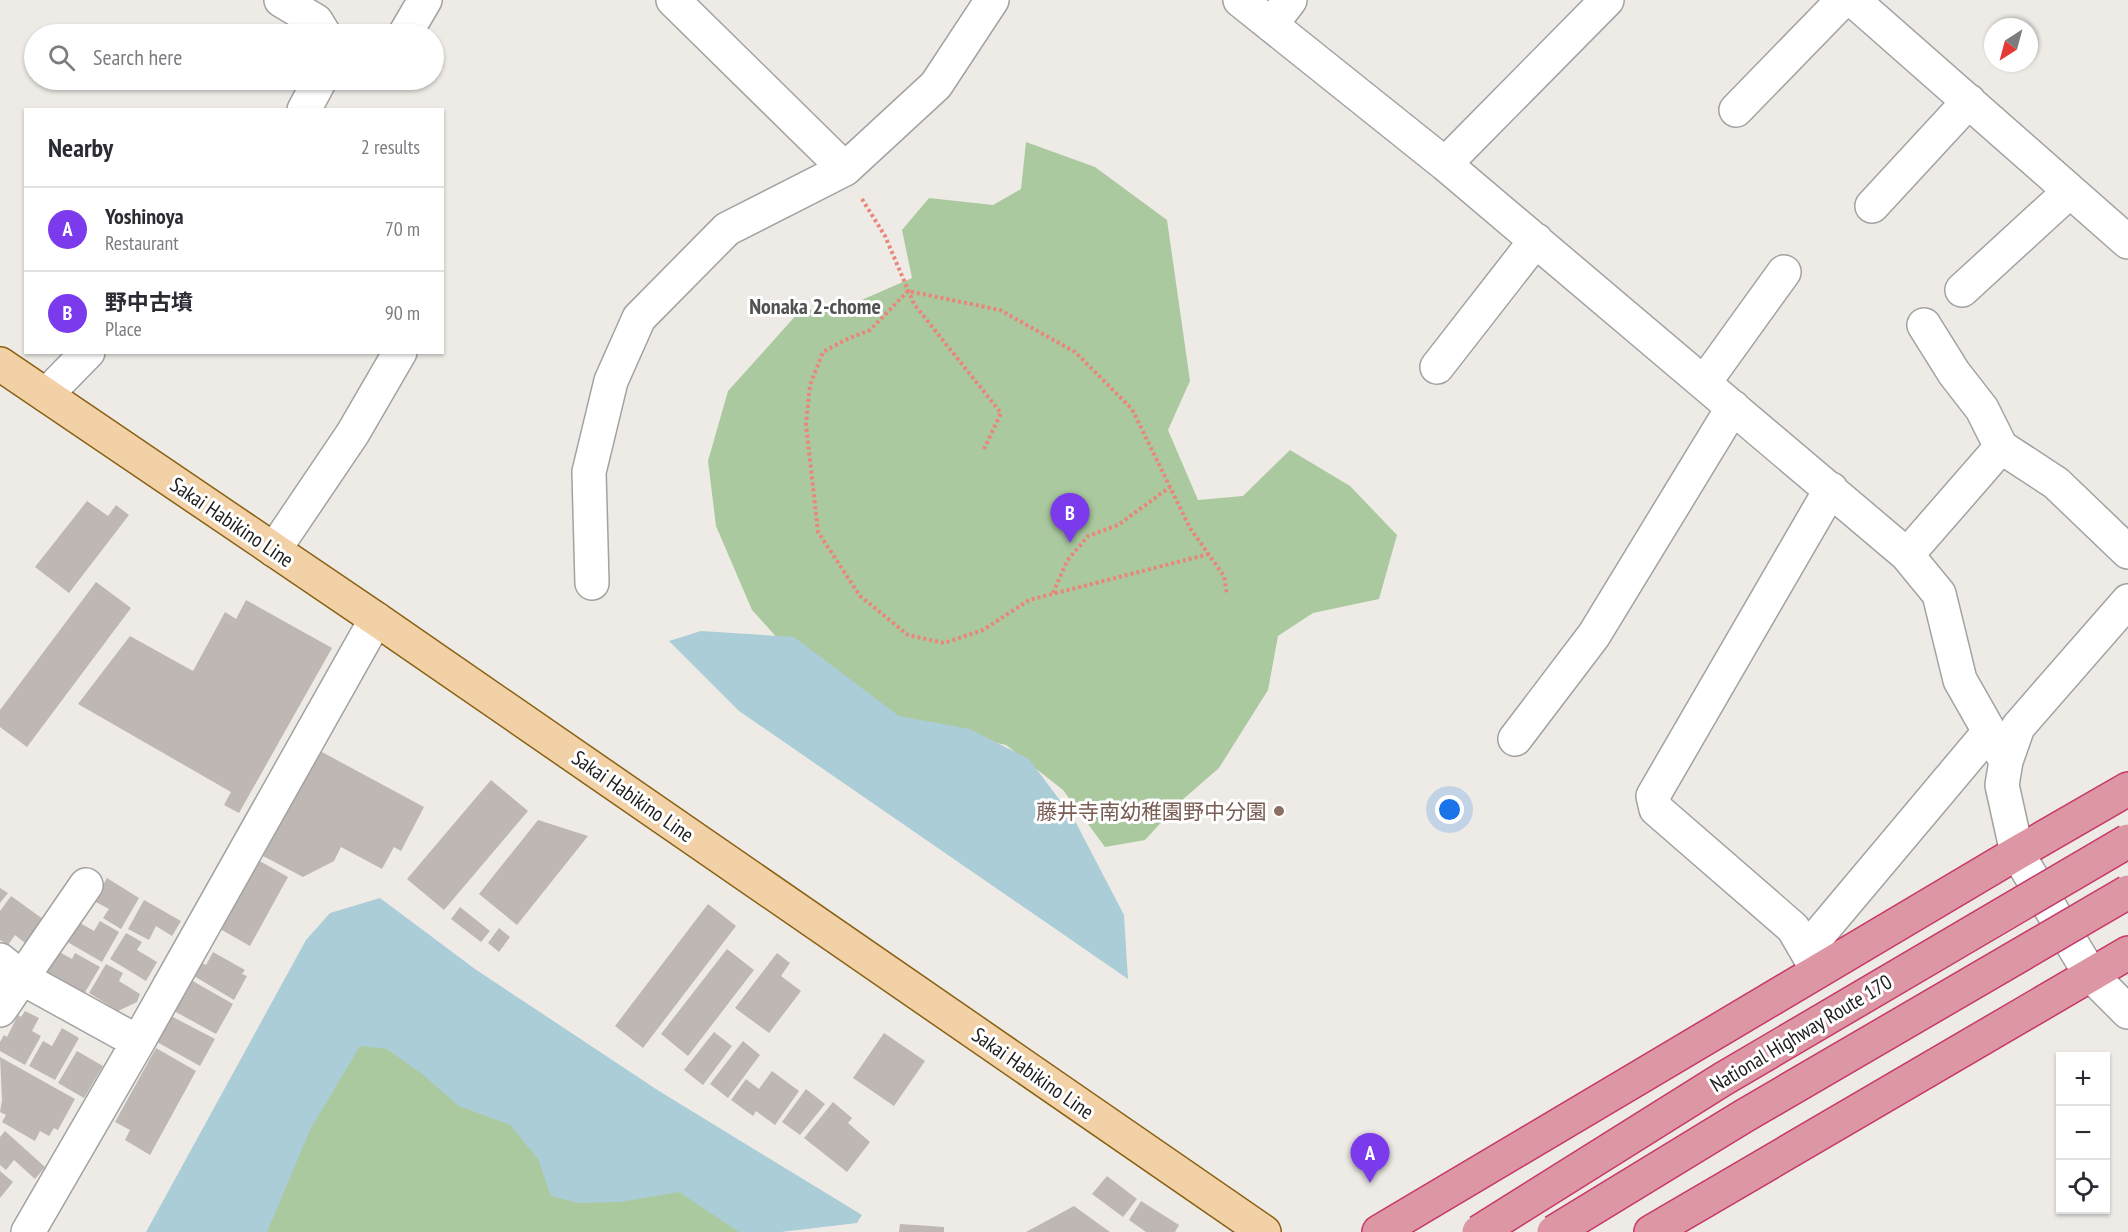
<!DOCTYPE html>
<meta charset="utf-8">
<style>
:root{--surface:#fff;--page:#f7f7f7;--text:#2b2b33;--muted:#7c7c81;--line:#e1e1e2;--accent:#7c3aed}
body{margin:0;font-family:"PT Sans Narrow","Noto Sans JP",sans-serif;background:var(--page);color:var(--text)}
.controls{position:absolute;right:18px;bottom:18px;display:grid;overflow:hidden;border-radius:0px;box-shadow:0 2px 4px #0004}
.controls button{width:54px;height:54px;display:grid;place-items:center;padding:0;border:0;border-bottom:2px solid var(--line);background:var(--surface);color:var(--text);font:30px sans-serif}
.compass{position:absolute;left:1984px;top:18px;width:54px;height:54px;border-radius:50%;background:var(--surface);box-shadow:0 2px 4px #0004;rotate:216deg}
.you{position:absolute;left:1450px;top:810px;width:21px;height:21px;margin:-15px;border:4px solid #fff;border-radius:50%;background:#1a73e8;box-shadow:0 0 0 9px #1a73e833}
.badge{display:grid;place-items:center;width:39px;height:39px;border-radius:50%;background:var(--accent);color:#fff;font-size:20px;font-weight:700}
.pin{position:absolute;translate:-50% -50px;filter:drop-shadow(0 2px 3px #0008)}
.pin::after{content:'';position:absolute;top:32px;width:21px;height:18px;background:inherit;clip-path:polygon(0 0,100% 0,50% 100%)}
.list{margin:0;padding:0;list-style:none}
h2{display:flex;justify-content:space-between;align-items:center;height:78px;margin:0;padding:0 24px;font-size:26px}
h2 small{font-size:20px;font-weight:400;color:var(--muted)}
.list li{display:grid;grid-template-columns:39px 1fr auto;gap:18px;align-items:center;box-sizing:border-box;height:84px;padding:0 24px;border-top:2px solid var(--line)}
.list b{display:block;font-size:22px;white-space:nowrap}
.list p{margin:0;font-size:20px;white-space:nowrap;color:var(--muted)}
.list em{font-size:20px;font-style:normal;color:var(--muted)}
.icon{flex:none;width:33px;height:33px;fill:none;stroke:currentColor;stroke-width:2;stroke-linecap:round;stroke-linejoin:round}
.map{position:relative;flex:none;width:2128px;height:1232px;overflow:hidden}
.search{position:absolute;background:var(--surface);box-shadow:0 2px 4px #0004;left:24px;top:24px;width:420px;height:66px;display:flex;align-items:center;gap:15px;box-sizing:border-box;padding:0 21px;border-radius:33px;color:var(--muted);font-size:22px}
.panel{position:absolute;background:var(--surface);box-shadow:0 2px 4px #0004;left:24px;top:108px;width:420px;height:246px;border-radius:0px}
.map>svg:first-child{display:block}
.forest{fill:#abc99f}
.water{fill:#abcdd7}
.building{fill:#beb7b3}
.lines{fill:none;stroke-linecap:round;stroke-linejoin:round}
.minor-casing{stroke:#a2a2a2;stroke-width:36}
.major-casing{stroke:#886010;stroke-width:36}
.highway-casing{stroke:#c7386a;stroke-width:36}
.path{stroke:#ea857a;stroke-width:4;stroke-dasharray:3 3;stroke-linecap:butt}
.minor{stroke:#fff;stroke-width:33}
.major{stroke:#f2d1a7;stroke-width:33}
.highway{stroke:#dd96a3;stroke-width:33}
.highway-bridge-casing{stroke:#c7386a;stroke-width:36;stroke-linecap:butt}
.highway-bridge{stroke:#dd96a3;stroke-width:33}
.education-dot{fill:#8d6e63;stroke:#fff;stroke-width:2}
.labels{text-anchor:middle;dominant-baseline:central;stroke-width:6;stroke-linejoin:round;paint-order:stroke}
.street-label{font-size:21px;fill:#1e1e1e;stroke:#fff}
.education-label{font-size:21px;fill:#785e54;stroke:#fff;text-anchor:end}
.neighbourhood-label{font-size:22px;font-weight:bold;fill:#515151;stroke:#fff}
</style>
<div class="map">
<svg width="2128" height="1232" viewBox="0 0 2128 1232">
<rect width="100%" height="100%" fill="#eeebe6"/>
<path class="forest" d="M1026 142 1095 167 1167 220 1190 381 1168 430 1198 500 1243 496 1290 450 1350 486 1397 535 1379 599 1313 613 1278 636 1268 690 1219 768 1181 801 1145 840 1105 847 1063 790 1006 745 890 720 806 670 752 610 716 526 708 461 728 391 799 312 857 302 912 278 902 230 929 198 993 205 1021 189Z
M358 1041 423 1046 764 1232H264L331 1075Z"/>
<path class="water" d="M701 631 794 637 899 716 970 729 1029 759 1074 819 1124 915 1128 979 739 711 669 641Z
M380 898 475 969 659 1091 862 1215 857 1223 781 1232H739L679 1192 620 1202 579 1203 551 1196 538 1159 510 1125 459 1106 422 1074 387 1049 360 1046 310 1130 267 1232H146L306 940 330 913Z"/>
<path class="building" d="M87 501 108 516 116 505 129 515 69 593 35 567Z
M96 582 131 608 27 747 0 727V710Z
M246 600 332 648 239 813 224 805 231 792 78 704 130 636 193 671 225 612 236 619Z
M320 751 424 807 401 851 394 847 382 869 341 847 334 861 303 877 263 856Z
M491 780 528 811 444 910 407 879Z
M538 820 588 836 517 925 479 894Z
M258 860 288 877 250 946 220 929Z
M107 878 139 898 121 929 103 918 109 909 94 901Z
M0 888 8 893 0 903Z
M11 896 43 919 25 943 15 935 8 945 0 940V911Z
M144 900 181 921 172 936 156 926 149 940 128 929Z
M708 904 736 926 643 1048 615 1026Z
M460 907 490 931 481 942 451 919Z
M75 920 94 931 100 921 119 932 102 962 64 940Z
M499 928 510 937 499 952 488 943Z
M126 933 142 942 137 950 157 962 146 981 110 959Z
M54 949 72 959 75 953 100 967 84 994 47 973 44 966Z
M727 949 754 970 688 1056 661 1034Z
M213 952 245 970 242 974 247 976 234 1000 194 976 202 963 206 965Z
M777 953 790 963 781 976 801 991 769 1033 735 1008Z
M106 964 123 973 119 981 140 994 137 1002 118 1011 89 993Z
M191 980 233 1004 216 1034 174 1011Z
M25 1011 39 1018 32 1031 41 1036 25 1065 0 1051V1042L4 1035 7 1037 18 1015 21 1017Z
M171 1016 215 1039 200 1066 157 1042Z
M62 1028 79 1038 55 1080 29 1066 43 1041 52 1046Z
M714 1032 732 1046 703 1085 684 1070Z
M884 1033 925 1061 894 1106 853 1078Z
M743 1041 760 1055 728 1098 710 1084Z
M156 1048 196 1071 150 1155 125 1140 130 1130 115 1122Z
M77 1051 103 1066 84 1098 58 1083Z
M0 1057 75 1099 58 1130 54 1128 49 1136 40 1131 35 1141 2 1122 6 1115 0 1112 2 1100Z
M772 1071 799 1091 775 1125 756 1111 753 1116 731 1100 746 1079 759 1089Z
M806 1089 825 1104 800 1135 782 1122Z
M833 1102 852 1118 848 1123 870 1142 847 1172 804 1138Z
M5 1131 45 1167 35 1179 14 1160 6 1170 0 1165V1137Z
M0 1171 13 1182 0 1198Z
M1107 1176 1137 1199 1123 1217 1092 1194Z
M1141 1201 1179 1225 1175 1232H1146L1129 1220Z
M1074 1206 1110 1232H1026Z
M900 1224 944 1227V1232H899Z"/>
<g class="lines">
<defs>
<path id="minor" d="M281 0 316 21 324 34
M673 0 845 169
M1240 0 1445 164 1907 555 1939 594 1960 680 2006 761
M1853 0 2128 242
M1271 25 1290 0
M405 34 425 0
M304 110 320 80
M1736 110 1843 0
M1445 164 1607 0
M1872 206 1969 101
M1962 290 2070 191
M1924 325 1954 373 1982 409 2001 447
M1437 367 1536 240
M1704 383 1784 272
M46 395 88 352
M274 550 353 433 400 352
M1907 555 2001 447 2056 483 2128 552
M592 583 589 472 611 381 639 318 727 229 845 169 936 85 992 0
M2128 601 2018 727 2006 761 2002 785 2017 853 2091 975 2128 1012
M1515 739 1594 635 1733 407
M1806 950 1989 732
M0 960 22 978 86 885
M1818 971 1793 928 1656 809 1653 796 1831 489
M0 1010 22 978 138 1042
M28 1232 138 1042 376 619"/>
<path id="major" d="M0 364 376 619 1264 1232"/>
<path id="highway" d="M1379 1232 2017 853 2128 789
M1651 1232 2128 953"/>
</defs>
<use href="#minor" class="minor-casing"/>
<use href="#major" class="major-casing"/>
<use href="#highway" class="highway-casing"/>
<path class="path" d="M862 199 885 236 914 304 1001 413 984 449
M1209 554 1029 600 983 630 944 643 908 635 860 596 818 532 806 424 810 385 823 352 845 340 870 330 908 291 1000 310 1075 352 1132 409 1190 528 1224 576 1227 595
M1053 593 1067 561 1088 536 1118 525 1170 487"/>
<use href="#minor" class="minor"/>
<use href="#major" class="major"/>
<use href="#highway" class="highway"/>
<defs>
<path id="highway-bridge" d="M1479 1232 1723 1079 2128 841
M1554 1232 1744 1116 2128 892"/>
</defs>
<use href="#highway-bridge" class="highway-bridge-casing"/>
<use href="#highway-bridge" class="highway-bridge"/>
</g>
<circle class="education-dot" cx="1279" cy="811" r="6"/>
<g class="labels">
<g class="street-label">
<text transform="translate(232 522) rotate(34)">Sakai Habikino Line</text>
<text transform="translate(633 796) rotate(35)">Sakai Habikino Line</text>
<text transform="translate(1801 1033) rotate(-31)">National Highway Route 170</text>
<text transform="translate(1033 1073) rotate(35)">Sakai Habikino Line</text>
</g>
<g class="education-label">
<text x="1267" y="811">藤井寺南幼稚園野中分園</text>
</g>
<g class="neighbourhood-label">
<text x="815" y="306">Nonaka 2-chome</text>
</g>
</g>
</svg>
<div class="controls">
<button>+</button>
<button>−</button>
<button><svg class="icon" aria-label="locate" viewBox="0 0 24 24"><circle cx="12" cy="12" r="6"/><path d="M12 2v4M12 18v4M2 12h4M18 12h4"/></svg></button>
</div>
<svg class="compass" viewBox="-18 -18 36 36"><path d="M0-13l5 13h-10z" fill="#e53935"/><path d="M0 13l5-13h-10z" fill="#7c7c81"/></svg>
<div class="you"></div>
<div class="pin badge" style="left:1370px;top:1183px">A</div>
<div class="pin badge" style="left:1070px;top:543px">B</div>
<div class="search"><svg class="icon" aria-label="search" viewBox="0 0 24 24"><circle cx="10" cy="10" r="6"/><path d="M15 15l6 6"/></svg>Search here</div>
<section class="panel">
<h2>Nearby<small>2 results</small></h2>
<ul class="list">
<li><span class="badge">A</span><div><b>Yoshinoya</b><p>Restaurant</p></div><em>70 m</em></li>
<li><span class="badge">B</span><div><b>野中古墳</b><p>Place</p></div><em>90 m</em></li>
</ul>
</section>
</div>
